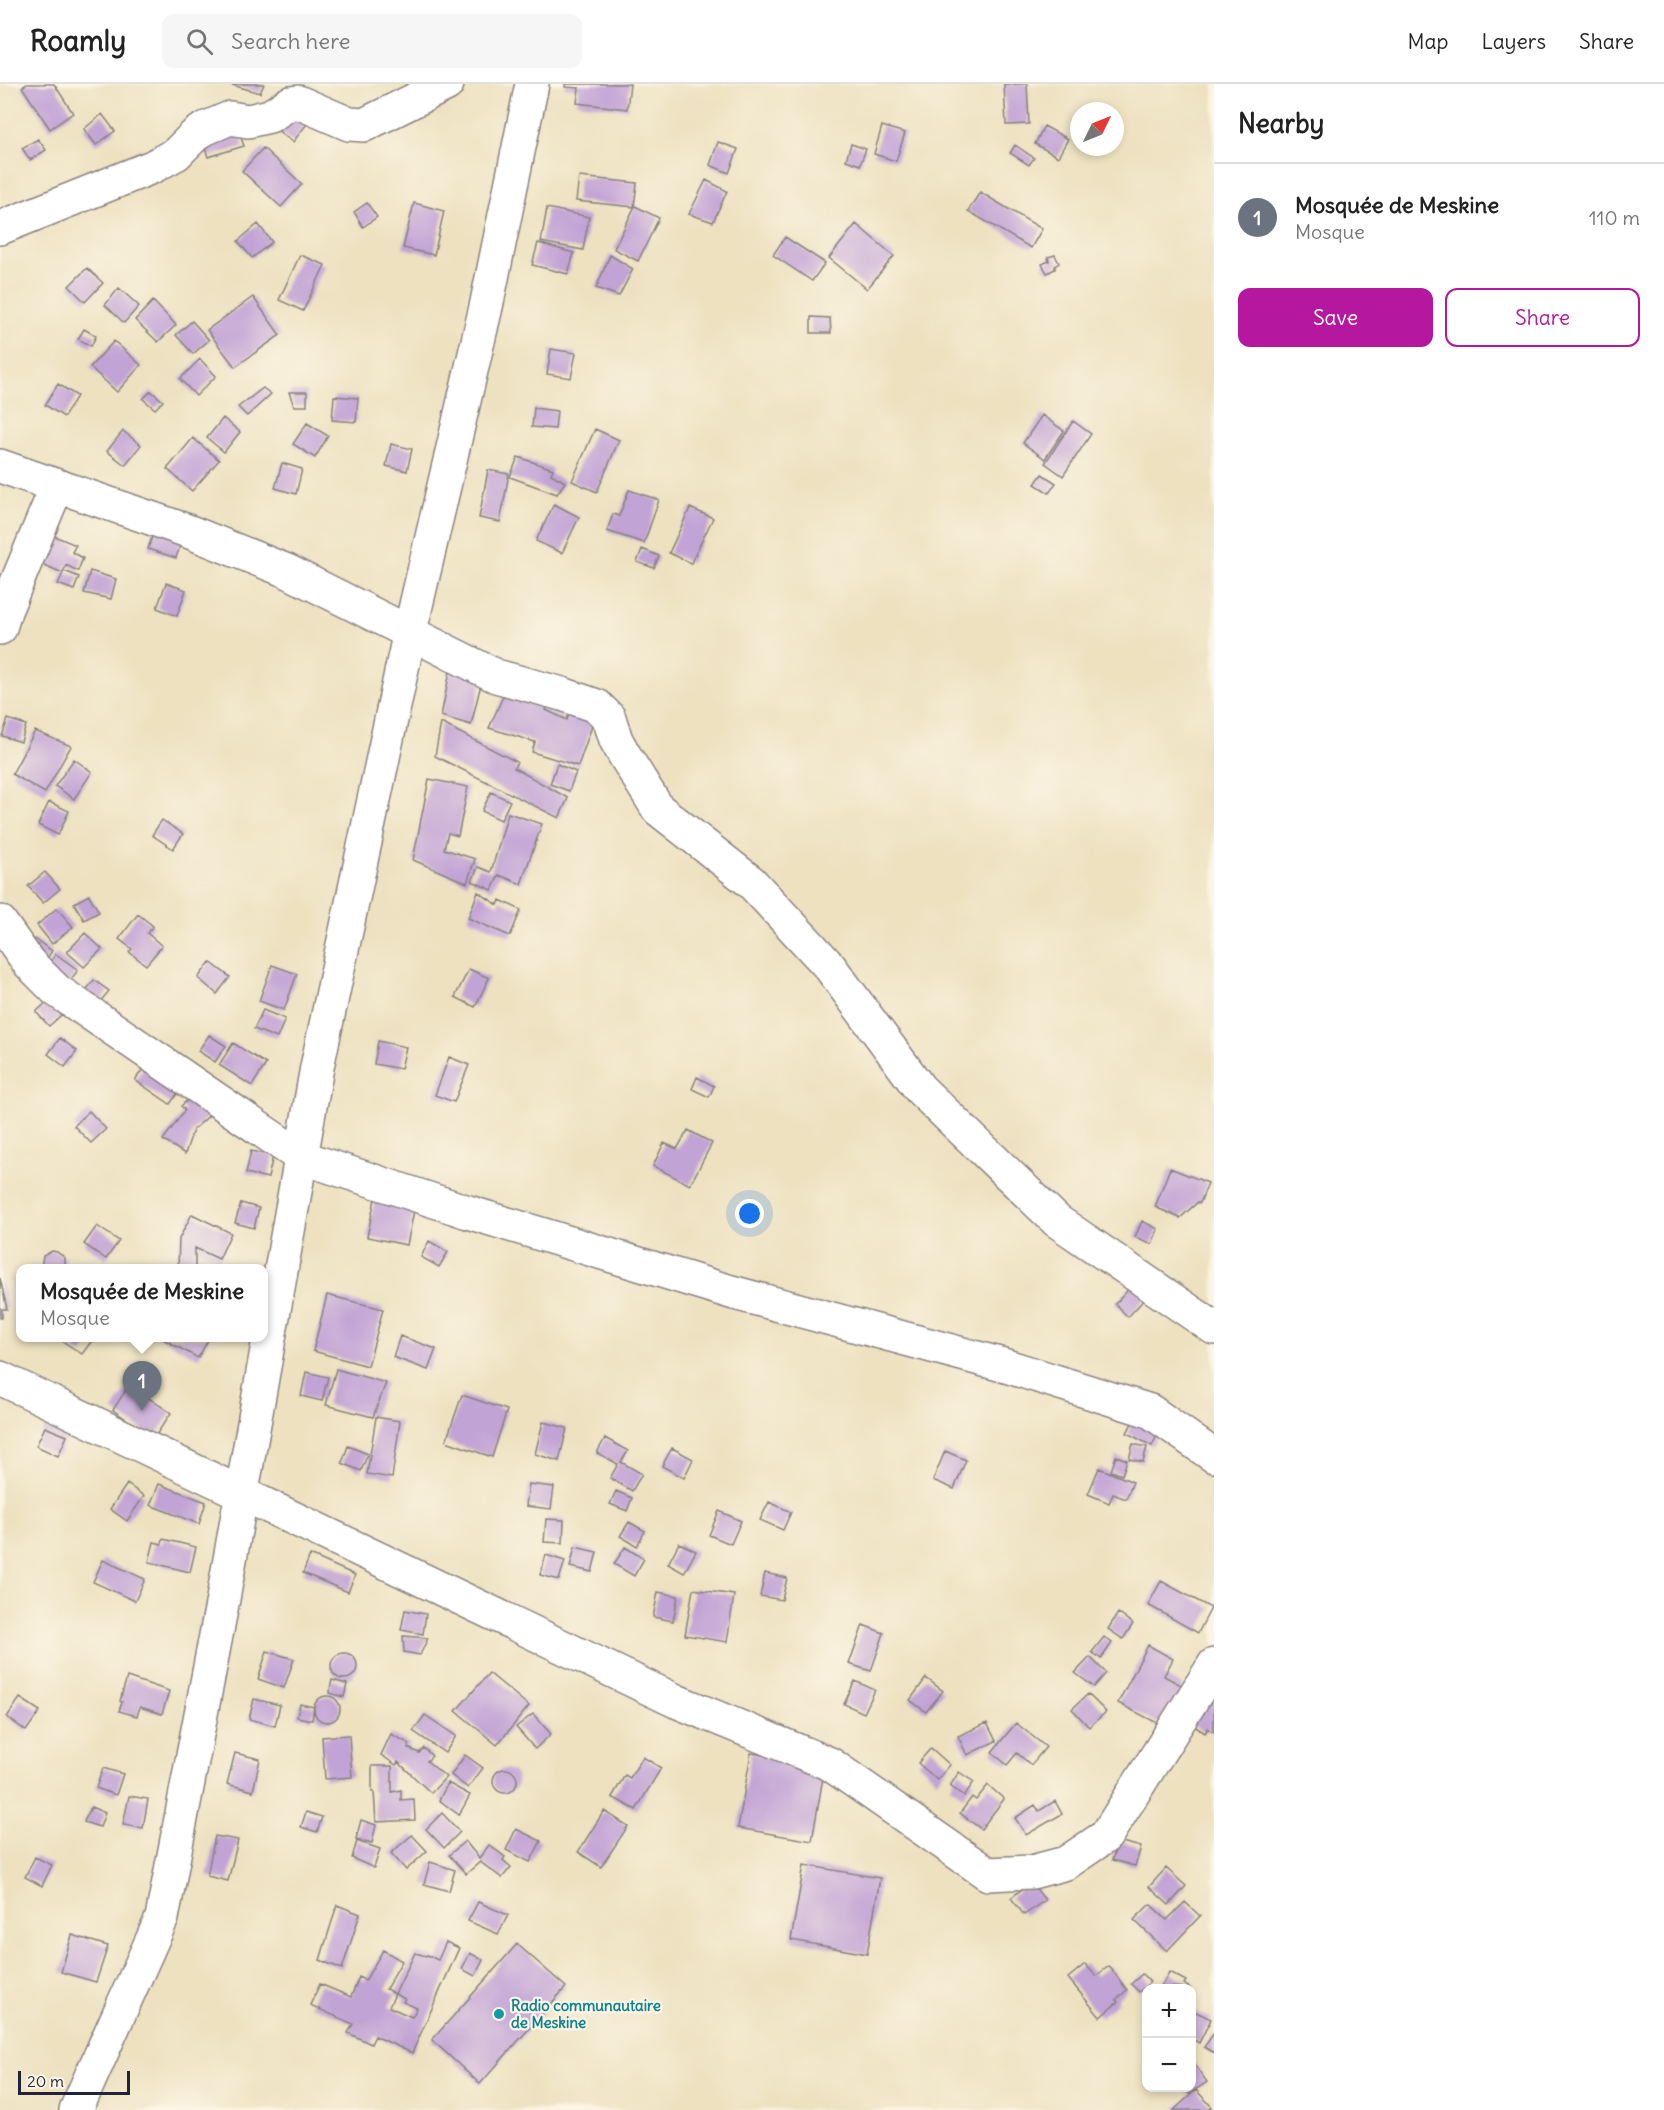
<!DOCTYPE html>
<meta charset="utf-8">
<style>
:root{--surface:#fff;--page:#f6f6f6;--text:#222;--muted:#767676;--line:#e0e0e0;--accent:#b5179e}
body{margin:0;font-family:Delius,sans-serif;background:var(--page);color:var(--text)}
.controls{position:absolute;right:18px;bottom:18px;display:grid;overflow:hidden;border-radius:12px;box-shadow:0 3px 9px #0003}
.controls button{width:54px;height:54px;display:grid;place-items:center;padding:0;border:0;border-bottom:2px solid var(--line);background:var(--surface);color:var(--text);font:30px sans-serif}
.compass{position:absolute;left:1070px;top:18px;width:54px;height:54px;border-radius:50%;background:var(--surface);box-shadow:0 3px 9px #0003;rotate:47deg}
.scale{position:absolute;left:18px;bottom:15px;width:112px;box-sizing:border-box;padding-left:6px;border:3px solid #22223b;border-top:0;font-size:16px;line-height:21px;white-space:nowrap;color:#22223b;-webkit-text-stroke:4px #fcf5e5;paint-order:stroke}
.you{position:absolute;left:750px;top:1130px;width:21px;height:21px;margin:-15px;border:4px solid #fff;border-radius:50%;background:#1a73e8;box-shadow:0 0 0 9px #1a73e833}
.badge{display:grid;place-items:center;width:39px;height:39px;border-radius:50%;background:var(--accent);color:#fff;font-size:20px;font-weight:700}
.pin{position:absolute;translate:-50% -50px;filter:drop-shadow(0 2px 3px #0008)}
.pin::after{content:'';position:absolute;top:32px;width:21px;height:18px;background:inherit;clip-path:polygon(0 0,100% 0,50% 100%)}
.popup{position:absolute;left:16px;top:1180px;width:252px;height:78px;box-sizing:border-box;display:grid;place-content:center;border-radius:12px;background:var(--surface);filter:drop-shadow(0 2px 4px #0005);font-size:20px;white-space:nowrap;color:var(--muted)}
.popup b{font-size:22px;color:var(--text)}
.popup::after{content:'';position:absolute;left:50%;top:100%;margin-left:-12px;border:12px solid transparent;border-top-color:var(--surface)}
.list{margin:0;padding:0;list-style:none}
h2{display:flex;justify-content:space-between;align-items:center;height:78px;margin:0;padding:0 24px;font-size:26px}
h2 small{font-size:20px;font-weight:400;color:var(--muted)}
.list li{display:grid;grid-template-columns:39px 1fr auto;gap:18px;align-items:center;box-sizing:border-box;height:108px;padding:0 24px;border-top:2px solid var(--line)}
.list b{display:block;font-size:22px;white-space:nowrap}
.list p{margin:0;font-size:20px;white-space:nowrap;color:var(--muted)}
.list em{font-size:20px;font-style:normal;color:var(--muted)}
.actions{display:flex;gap:12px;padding:18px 24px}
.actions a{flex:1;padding:14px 0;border:2px solid var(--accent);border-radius:12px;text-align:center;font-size:21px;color:var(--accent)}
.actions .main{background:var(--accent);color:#fff}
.icon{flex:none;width:33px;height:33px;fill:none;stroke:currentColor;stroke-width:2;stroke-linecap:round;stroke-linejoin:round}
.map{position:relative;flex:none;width:1214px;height:2026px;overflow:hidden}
header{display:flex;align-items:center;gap:36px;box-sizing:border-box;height:84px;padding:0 30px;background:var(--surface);border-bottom:2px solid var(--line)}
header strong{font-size:28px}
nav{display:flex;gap:33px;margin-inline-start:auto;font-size:21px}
.search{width:420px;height:54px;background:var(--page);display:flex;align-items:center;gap:15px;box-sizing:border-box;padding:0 21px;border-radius:12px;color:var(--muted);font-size:22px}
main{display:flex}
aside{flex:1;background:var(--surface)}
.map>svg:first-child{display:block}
.building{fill:#c1a3d5}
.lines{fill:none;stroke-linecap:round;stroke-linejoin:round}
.street-casing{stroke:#88827e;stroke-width:36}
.secondary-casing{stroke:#88827e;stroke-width:36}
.street{stroke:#fff;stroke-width:33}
.secondary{stroke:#fff;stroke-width:33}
.culture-dot{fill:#0f9aa8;stroke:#fcf5e5;stroke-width:2}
.labels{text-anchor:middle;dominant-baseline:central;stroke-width:4.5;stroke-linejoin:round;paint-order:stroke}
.culture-label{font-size:15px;font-weight:bold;fill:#0d838f;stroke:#fcf5e5;text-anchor:start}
</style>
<header>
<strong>Roamly</strong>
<div class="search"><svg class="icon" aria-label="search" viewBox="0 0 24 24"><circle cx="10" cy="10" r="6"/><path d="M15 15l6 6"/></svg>Search here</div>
<nav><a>Map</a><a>Layers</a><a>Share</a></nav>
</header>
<main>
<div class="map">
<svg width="1214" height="2026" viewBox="0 0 1214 2026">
<rect width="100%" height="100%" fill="#fcf5e5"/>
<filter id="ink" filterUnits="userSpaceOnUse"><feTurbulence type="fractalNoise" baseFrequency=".0167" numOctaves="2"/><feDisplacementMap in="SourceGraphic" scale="12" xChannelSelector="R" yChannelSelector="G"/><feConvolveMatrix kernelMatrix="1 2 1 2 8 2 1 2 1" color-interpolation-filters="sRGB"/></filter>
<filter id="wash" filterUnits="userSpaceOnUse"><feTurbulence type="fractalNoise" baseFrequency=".008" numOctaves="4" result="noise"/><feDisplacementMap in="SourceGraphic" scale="24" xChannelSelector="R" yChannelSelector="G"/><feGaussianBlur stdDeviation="1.35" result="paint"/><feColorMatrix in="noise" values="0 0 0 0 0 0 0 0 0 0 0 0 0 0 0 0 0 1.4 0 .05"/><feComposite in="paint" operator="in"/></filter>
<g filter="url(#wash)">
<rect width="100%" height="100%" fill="#ede1c0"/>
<g id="blocks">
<path class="building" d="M27 0H54L73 29 50 45 22 3Z
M229 0H264L260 9Z
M565 0H630L627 25 577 19 579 4 565 3Z
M1004 0H1027L1029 40 1006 41Z
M291 21 310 36 293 58 273 43Z
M102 30 115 47 96 61 84 45Z
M235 38 244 62 208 73 201 53Z
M882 42 905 49 896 77 874 70Z
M1044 42 1068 55 1058 73 1035 60Z
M38 55 46 66 30 76 22 64Z
M718 58 738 65 729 89 710 81Z
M851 60 866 65 860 81 846 76Z
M1015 61 1034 74 1029 81 1010 69Z
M263 64 302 100 281 123 242 87Z
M579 93 637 99 634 123 576 117Z
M706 96 727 107 713 138 689 130Z
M980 108 1042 145 1031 164 968 127Z
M367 119 377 133 363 143 354 128Z
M414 119 444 127 434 171 403 164Z
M635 122 659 134 638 177 614 165Z
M547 124 589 133 583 166 541 158Z
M258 140 272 158 252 174 238 157Z
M856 140 894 172 867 205 829 174Z
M785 153 825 179 812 197 773 171Z
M538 159 574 169 568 190 532 181Z
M300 171 325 181 303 227 279 216Z
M610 171 633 185 619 212 596 204Z
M1055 171 1059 179 1055 182V185L1047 189 1042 180 1049 177 1048 173Z
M87 184 103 199 85 218 69 202Z
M119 204 139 222 124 239 105 221Z
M253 213 280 251 235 283 207 246Z
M153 217 176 241 158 258 135 236Z
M811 233 830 234 831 249H811Z
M192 237 209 256 193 270 176 251Z
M84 245 96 252 91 262 78 255Z
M114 257 141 281 117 308 90 283Z
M551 265 576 269 571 294 547 290Z
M200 275 216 292 196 312 180 295Z
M58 300 77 312 64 333 45 321Z
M263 304 271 310 247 332 238 323Z
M151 307 163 317 155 325 143 315Z
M289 308H307V322H294Z
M334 312 358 314 356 338 332 336Z
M534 324 557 327 555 345 532 343Z
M1042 331 1064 347 1045 375 1023 359Z
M223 334 240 348 224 368 207 354Z
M1073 337 1091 350 1063 392 1045 379Z
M307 339 328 352 315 374 293 360Z
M595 345 619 356 597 408 572 397Z
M123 347 141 361 125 381 107 367Z
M193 354 219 376 192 407 167 385Z
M391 360 412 365 407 387 386 382Z
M518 373 553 385 551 390 565 398 557 410 510 393Z
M282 379 302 385 296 410 275 404Z
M488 386 509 390 500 438 479 434Z
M1042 390 1056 399 1049 409 1035 400Z
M629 406 659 416 644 459 607 447 613 430 619 432Z
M554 420 579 433 562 469 536 457Z
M690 424 713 434 691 479 669 469Z
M155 443 183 452 176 474 148 465Z
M52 451 76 461 72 468 83 474 78 487 66 481 63 489 39 479Z
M642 465 659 472 654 484 637 478Z
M64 487 79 493 74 506 58 500Z
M90 487 116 495 111 515 84 509Z
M166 499 186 506 177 532 157 524Z
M451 582 483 592 471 641 441 632Z
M508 601 550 615 546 626 567 636 574 615 598 625 578 682 532 668 535 658 489 644Z
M8 635 26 641 21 658 2 652Z
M441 639 517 678 514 684 568 714 559 734 435 672Z
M35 647 71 662 45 709 12 690Z
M74 675 92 688 74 715 55 702Z
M557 680 576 688 569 707 550 700Z
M429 695 468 703 458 752 448 749 444 765 475 775 467 799 413 776Z
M491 708 510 717 501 736 482 727Z
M49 718 69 727 58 751 38 741Z
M508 729 542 740 521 800 499 791 492 806 472 797 478 783 491 788Z
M162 736 183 750 173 765 152 751Z
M45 788 60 805 43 819 28 802Z
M478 808 498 821 500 816 521 826 510 852 468 834Z
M89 811 99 828 84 836 74 819Z
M57 824 73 843 52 860 37 841Z
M138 830 153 842 147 849 162 862 146 881 129 868 132 865 119 855Z
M85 849 102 865 84 883 67 868Z
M35 855 52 867 41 883 24 870Z
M56 870 78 886 65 904 43 888Z
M210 878 230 893 217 910 198 894Z
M272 881 297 890 284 926 259 917Z
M469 885 489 894 475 923 455 913Z
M94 896 109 907 94 925 80 914Z
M52 913 66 927 49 942 36 928Z
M263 926 285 935 277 954 254 945Z
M209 951 226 962 215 978 198 967Z
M60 954 77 967 65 983 48 970Z
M378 957 406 963 401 985 374 980Z
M233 959 266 980 252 1002 219 981Z
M449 973 469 981 454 1018 435 1011Z
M147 979 182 1003 170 1020 135 996Z
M697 993 714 1002 709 1013 692 1005Z
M195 1010 212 1029 193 1046 185 1070 163 1056 185 1026 181 1022Z
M89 1027 106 1045 91 1059 74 1042Z
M688 1046 712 1059 690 1101 653 1082 664 1059 677 1065Z
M251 1067 273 1072 268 1094 246 1089Z
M1170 1084 1208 1099 1200 1119 1198 1118 1180 1134 1155 1123Z
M376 1110 416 1117 407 1161 367 1153Z
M241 1119 259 1124 254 1144 235 1139Z
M192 1130 231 1149 219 1175 195 1164V1184H178L179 1155Z
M1142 1137 1158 1145 1152 1160 1135 1153Z
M97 1142 119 1157 106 1175 84 1160Z
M429 1157 448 1168 439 1183 421 1173Z
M52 1167 57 1168 65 1174V1184H41L43 1172Z
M0 1194 7 1225H2V1234H0Z
M1138 1195 1151 1208 1128 1233 1115 1220Z
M327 1211 383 1225 368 1282 313 1267Z
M400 1252 436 1265 428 1286 393 1273Z
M58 1254H94L82 1270Z
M161 1254H205L208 1256 198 1274Z
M336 1285 386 1299 373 1333 326 1321Z
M306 1288 328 1293 322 1317 301 1312Z
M129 1301 171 1329 154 1354 113 1326Z
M462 1311 507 1326 492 1373 446 1357Z
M1137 1329 1162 1341 1152 1362 1127 1349Z
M376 1333 400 1337 392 1394 367 1390Z
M543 1338 567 1344 559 1377 535 1370Z
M45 1343 67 1352 58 1372 36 1362Z
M605 1354 628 1367 621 1378 642 1390 632 1407 610 1394 618 1380 597 1369Z
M1133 1360 1147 1363 1143 1378 1129 1375Z
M348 1362 368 1370 361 1387 342 1379Z
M672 1364 693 1375 684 1394 662 1382Z
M945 1367 966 1376 954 1405 933 1396Z
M1116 1372 1127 1376 1122 1391 1111 1387Z
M1099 1384 1133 1398 1126 1415 1113 1410 1109 1419 1088 1410Z
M127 1400 144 1412 127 1437 110 1425Z
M159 1400 206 1418 199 1440 150 1421Z
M529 1400 554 1403 551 1425 526 1422Z
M616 1407 632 1414 627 1427 610 1420Z
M769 1418 791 1428 783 1446 760 1436Z
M719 1427 741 1437 731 1460 709 1451Z
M546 1435 564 1436 563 1459 544 1458Z
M629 1438 645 1447 637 1462 620 1452Z
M163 1455 196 1463 190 1488 149 1478 154 1458 162 1460Z
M679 1459 696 1467 684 1489 668 1480Z
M575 1463 597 1468 592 1488 570 1483Z
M625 1463 644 1475 634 1492 614 1480Z
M310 1471 355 1491 348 1508 303 1489Z
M546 1471 565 1477 559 1496 540 1491Z
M103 1476 145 1495 135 1517 93 1498Z
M765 1489 787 1494 782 1516 760 1512Z
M1161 1497 1211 1524 1198 1549 1148 1521Z
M693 1505 734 1511 727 1558 685 1551Z
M658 1508 678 1512 673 1537 653 1533Z
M405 1526 426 1530 423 1550 401 1546Z
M1118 1529 1133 1540 1123 1555 1108 1545Z
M863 1541 884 1549 871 1587 849 1580Z
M403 1552 428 1554 420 1571 404 1568Z
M1104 1553 1112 1559 1101 1575 1092 1568Z
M1148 1561 1173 1575 1164 1592 1183 1602 1163 1642 1118 1619Z
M267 1567 294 1575 284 1604 258 1595Z
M331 1582a13 13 0 1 1 26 0a13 13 0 1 1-26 0Z
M1090 1573 1106 1589 1094 1603 1075 1589Z
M489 1589 529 1622 497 1661 456 1627Z
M1214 1589V1648L1208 1644 1205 1649 1186 1637Z
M127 1593 169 1607 162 1630 140 1623 137 1632 119 1627 122 1618 120 1617Z
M926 1594 943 1607 926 1628 910 1616Z
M332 1596 347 1600 344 1613 329 1609Z
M855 1597 875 1606 864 1629 844 1620Z
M1088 1610 1106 1628 1089 1643 1072 1625Z
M314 1625a13 13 0 1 1 26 0a13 13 0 1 1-26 0Z
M20 1614 40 1627 26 1647 7 1633Z
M254 1615 280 1621 275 1642 249 1635Z
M300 1620 314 1623 312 1636 297 1633Z
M533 1630 551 1650 535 1665 516 1643Z
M425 1631 456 1652 445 1669 413 1647Z
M987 1639 996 1657 967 1671 958 1652Z
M1016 1639 1046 1663 1031 1681 1017 1669 1007 1681 992 1668Z
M391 1650 410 1660 408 1664 419 1669 424 1664 432 1672 427 1677 446 1693 431 1709 398 1678 396 1681 381 1671Z
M349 1651 352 1693 325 1695 322 1653Z
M931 1664 950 1681 937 1696 918 1679Z
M235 1669 260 1675 253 1707 227 1700Z
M751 1669 825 1682 812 1757 738 1744Z
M465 1671 483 1684 468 1704 451 1691Z
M643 1673 661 1684 636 1726 612 1713 625 1691 630 1694Z
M372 1682H392V1708L401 1706V1716L414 1715 415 1736 376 1738 374 1708H372Z
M103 1684 123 1690 116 1711 96 1704Z
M493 1697a12 12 0 1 1 24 0a12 12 0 1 1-24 0Z
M959 1688 974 1698 964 1712 950 1702Z
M448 1699 470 1711 459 1731 439 1716Z
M988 1701 1004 1715 981 1745 960 1729 972 1713 976 1716Z
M129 1712 148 1715 143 1744 123 1741Z
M1055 1717 1062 1730 1026 1751 1015 1734 1035 1721 1039 1727Z
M91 1723 105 1729 100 1743 84 1738Z
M604 1727 628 1742 601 1783 578 1768Z
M306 1728 322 1733 317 1748 301 1743Z
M442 1729 460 1748 444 1764 426 1745Z
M361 1736 376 1741 372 1759 356 1755Z
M516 1745 541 1757 530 1778 506 1766Z
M412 1751 427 1767 406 1786 391 1769Z
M215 1752 238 1756 228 1797 207 1792Z
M357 1757 380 1765 374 1784 352 1774Z
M465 1757 479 1774 489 1761 505 1773 503 1776 511 1783 502 1794 480 1778 466 1790 449 1771Z
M1118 1757 1141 1763 1135 1782 1112 1776Z
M35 1773 52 1781 42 1802 25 1793Z
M430 1778 455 1786 449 1807 424 1800Z
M804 1781 880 1794 867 1870 791 1856Z
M1166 1784 1186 1802 1169 1821 1149 1803Z
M1031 1798 1045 1816 1024 1831 1011 1814Z
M478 1818 508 1831 498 1850 468 1837Z
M1185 1818 1200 1832 1167 1867 1134 1836 1150 1820 1167 1836Z
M337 1821 360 1830 342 1885 320 1876Z
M72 1851 108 1862 96 1898 61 1888Z
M446 1858 459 1864 412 1969 375 1952 371 1960 348 1949 353 1940 310 1921 320 1900 351 1913 359 1893 365 1897 383 1866 402 1877 386 1905 395 1910 389 1923 412 1933 417 1924 403 1918 405 1915 395 1910 415 1869 426 1872 427 1871 438 1876Z
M517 1860 566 1903 480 2000 432 1956Z
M470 1869 483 1876 475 1892 462 1885Z
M1085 1880 1096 1892 1109 1882 1127 1906 1116 1916 1118 1918 1100 1933 1068 1894Z
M1169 1888 1186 1897 1184 1900 1190 1904 1161 1903Z
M1142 1890 1150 1898 1139 1908 1131 1900Z
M1192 1923 1194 1927 1211 1935 1199 1959 1192 1955Z
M1214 1949V1969L1204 1963Z
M1193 1978 1207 1998 1189 2010 1185 2004H1192Z
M1196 2006 1212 2023 1208 2026H1174Z"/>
</g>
</g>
<g filter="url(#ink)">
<use href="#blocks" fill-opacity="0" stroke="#88827e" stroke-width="1.5"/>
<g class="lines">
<defs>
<path id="street" d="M0 144 152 83 176 70 194 52 204 45 230 34 248 37 270 32 290 19 298 18 349 40 364 41 447 0
M0 382 185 446 287 487 496 592 562 610 597 622 609 634 616 656 625 672 658 725 751 798 830 883 920 1005 1057 1137 1214 1244
M0 544 5 527 57 402
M0 838 29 879 56 906 301 1073 468 1128 731 1208 1003 1281 1150 1327 1214 1372
M0 1294 676 1617 830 1680 988 1790 1032 1788 1066 1779 1106 1752 1214 1581"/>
<path id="secondary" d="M76 2026 162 1834 223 1515 317 983 410 547 486 223 532 0"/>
</defs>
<use href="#street" class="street-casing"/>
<use href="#secondary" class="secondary-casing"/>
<use href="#street" class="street"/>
<use href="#secondary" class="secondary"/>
</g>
</g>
<circle class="culture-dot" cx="499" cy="1930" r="6"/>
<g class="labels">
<g class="culture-label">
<text x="511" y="1921">Radio communautaire<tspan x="511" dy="17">de Meskine</tspan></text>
</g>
</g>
</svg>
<div class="controls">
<button>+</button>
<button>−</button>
</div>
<svg class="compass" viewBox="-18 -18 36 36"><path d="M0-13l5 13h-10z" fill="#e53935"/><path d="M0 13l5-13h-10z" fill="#767676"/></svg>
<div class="scale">20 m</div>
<div class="you"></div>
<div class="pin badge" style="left:142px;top:1327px;background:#6b7280">1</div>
<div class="popup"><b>Mosquée de Meskine</b>Mosque</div>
</div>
<aside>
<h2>Nearby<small></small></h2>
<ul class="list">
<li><span class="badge" style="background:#6b7280">1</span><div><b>Mosquée de Meskine</b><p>Mosque</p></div><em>110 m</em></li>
</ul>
<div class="actions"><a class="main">Save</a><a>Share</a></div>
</aside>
</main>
